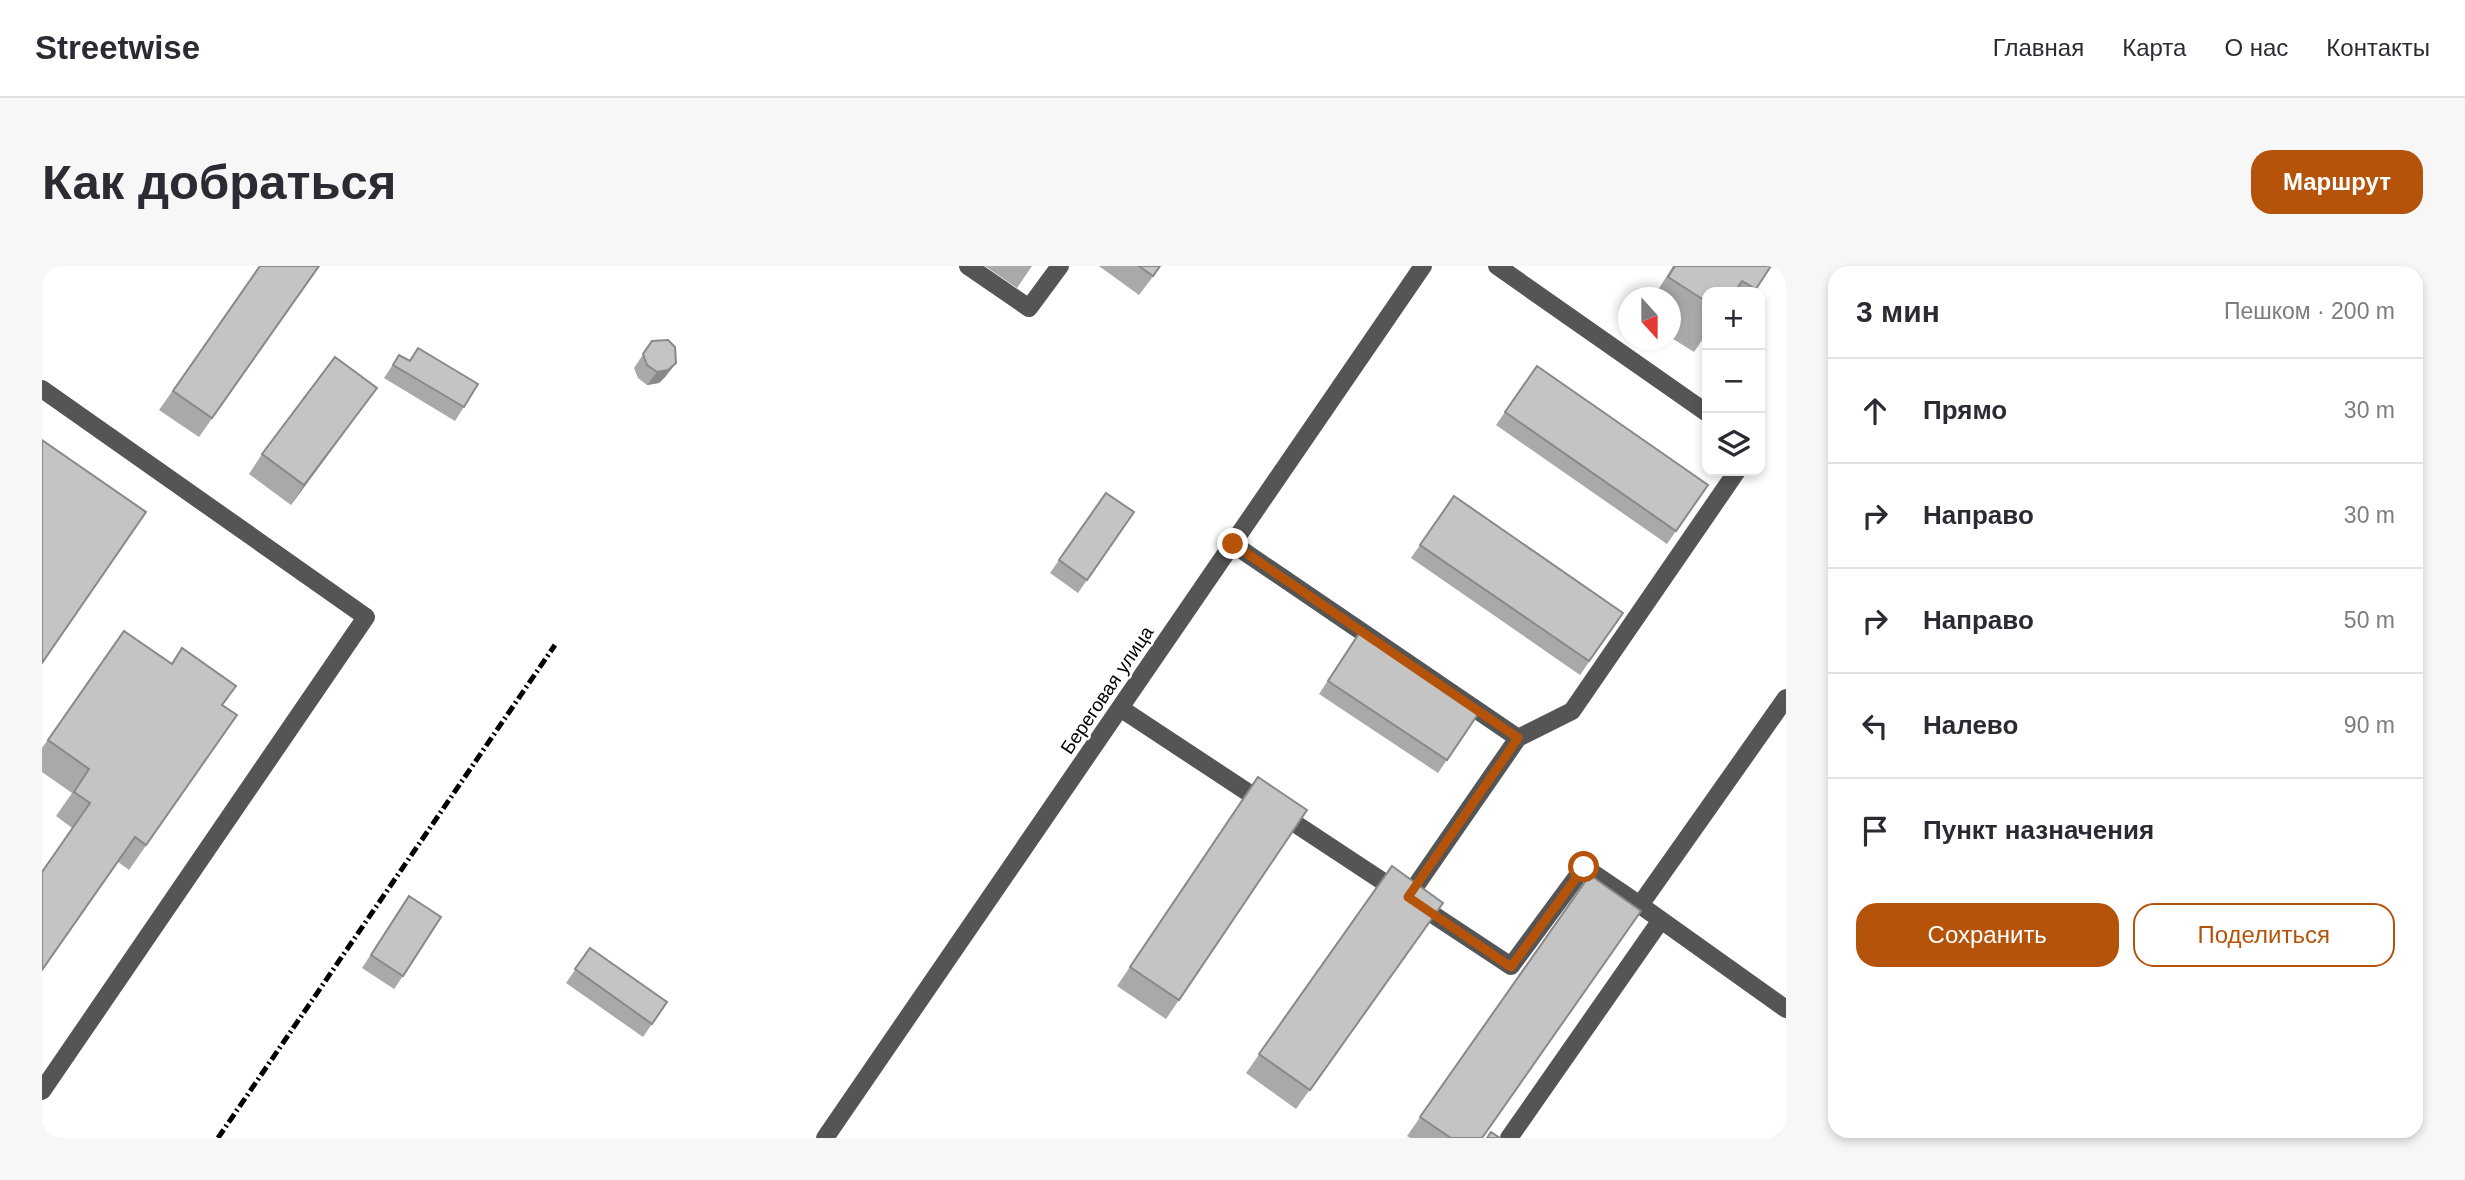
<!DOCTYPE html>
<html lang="ru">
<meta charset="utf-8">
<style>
:root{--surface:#fff;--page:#f7f7f7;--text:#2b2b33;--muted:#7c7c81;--line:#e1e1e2;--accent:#b45309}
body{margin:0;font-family:Helvetica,sans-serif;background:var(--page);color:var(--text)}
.controls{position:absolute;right:21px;top:21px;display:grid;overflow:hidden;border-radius:14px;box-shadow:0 4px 10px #0003}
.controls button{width:63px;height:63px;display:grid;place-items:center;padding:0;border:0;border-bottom:2px solid var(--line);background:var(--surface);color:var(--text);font:35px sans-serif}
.compass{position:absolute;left:1576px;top:21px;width:63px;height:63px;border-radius:50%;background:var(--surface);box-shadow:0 4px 10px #0003;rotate:159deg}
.stop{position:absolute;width:21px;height:21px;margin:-16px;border:5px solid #b45309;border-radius:50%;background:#fff}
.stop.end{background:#b45309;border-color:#fff;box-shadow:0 2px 7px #0008}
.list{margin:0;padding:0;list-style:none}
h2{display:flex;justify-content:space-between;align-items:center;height:91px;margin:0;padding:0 28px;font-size:30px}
h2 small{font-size:23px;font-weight:400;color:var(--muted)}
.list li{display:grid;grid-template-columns:46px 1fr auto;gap:21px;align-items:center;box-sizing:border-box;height:105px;padding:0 28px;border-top:2px solid var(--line)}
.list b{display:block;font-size:26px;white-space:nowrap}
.list em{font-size:23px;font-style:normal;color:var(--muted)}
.actions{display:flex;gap:14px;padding:21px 28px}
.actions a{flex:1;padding:16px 0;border:2px solid var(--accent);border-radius:21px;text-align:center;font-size:24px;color:var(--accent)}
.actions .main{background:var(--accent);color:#fff}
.icon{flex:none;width:38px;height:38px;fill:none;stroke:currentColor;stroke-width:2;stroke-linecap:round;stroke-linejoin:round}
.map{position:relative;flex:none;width:1744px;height:872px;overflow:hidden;border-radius:21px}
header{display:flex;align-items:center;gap:42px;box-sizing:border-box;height:98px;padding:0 35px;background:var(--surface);border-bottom:2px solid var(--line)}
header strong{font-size:33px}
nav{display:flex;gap:38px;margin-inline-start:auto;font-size:24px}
.intro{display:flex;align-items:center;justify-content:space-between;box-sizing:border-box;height:168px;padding:0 42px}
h1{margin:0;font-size:49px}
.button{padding:18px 32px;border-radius:21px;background:var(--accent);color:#fff;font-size:24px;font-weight:700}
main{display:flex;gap:42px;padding:0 42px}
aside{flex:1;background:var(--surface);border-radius:21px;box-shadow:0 4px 10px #0003}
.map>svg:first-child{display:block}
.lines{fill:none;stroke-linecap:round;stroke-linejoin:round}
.minor{stroke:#555;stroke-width:18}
.rail{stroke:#000;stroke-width:5;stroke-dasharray:10 3.5 2 3.5;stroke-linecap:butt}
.wall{fill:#a9a9a9}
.shaded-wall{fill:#898989}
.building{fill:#c4c4c4;stroke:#898989;stroke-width:2}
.route{stroke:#b45309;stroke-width:9}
.labels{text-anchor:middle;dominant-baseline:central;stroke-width:5;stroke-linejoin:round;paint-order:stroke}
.street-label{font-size:19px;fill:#000;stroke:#fff}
</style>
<header>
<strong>Streetwise</strong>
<nav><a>Главная</a><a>Карта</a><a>О нас</a><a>Контакты</a></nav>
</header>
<div class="intro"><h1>Как добраться</h1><a class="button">Маршрут</a></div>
<main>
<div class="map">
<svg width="1744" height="872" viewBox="0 0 1744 872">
<rect width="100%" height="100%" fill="#fff"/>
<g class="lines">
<path class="minor" d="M926 0 987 42 1018 0
M1455 0 1665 147
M0 123 324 351 0 825
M1191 278 1476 472 1366 631
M1078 442 1469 700 1542 601 1598 639 1744 432
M1476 472 1530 445 1695 205
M1598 639 1744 743
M783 872 1381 0
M1467 872 1619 654"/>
<path class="rail" d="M176 872 513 379"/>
</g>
<path class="wall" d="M218 0H277L157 171 117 144Z
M943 0H990L975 22Z
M1057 0H1119L1097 29Z
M1631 0H1729L1712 26H1665V67L1652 86 1628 71V32H1611Z
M610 75 624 110 617 117 605 119 596 112 592 102Z
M376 82 422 141 413 155 342 112 357 89 367 95Z
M335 122 249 239 207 208 220 188Z
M1463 146 1666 219 1625 278 1454 159Z
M1064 227 1092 246 1036 327 1008 307Z
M1412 230 1581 347 1538 409 1369 292Z
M82 365 195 449 87 604 14 550 30 527 0 506V482Z
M1318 366 1438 445 1396 507 1277 428Z
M1203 530 1137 734 1124 753 1075 720Z
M1350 600 1401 637 1254 843 1204 807Z
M1548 609 1440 872H1368L1365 870Z
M367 630 361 710 352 723 320 702Z
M548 682 625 736 601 771 524 717Z"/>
<path class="shaded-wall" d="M634 97 624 110 617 117 605 119 615 106Z
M335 122 321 141 249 239 262 219Z"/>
<path class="building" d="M218 0H277L170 152 131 125Z
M1097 0H1118L1111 10Z
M1633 0H1729L1714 23 1700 15 1693 26H1665V36L1626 11Z
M626 74 633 81 634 97 626 104 615 106 605 99 601 88 610 75Z
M376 82 436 118 422 141 351 99 357 89 368 95Z
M293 91 335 122 262 219 220 188Z
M1495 100 1666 219 1634 265 1463 146Z
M0 174 104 246 0 397Z
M1064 227 1092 246 1045 314 1017 294Z
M1412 230 1581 347 1547 395 1378 279Z
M82 365 130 398 140 382 194 420 180 439 195 449 104 579 93 571 0 704V606L48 537 32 526 47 503 6 474Z
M1318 366 1438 445 1405 494 1286 415Z
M1216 511 1265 544 1137 734 1088 701Z
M1350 600 1401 637 1268 824 1217 788Z
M1548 609 1599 645 1440 872H1409L1378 851Z
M367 630 399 651 361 710 329 689Z
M548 682 625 736 610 758 533 703Z
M1449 866 1458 872H1445Z"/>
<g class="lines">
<path class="route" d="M1191 278 1476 472 1366 631 1469 701 1542 601"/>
</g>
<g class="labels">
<g class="street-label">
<text transform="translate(1065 424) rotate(-56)">Береговая улица</text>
</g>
</g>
</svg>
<div class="controls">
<button>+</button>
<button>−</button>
<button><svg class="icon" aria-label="layers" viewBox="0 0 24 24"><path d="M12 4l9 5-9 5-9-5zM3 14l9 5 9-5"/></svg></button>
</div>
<svg class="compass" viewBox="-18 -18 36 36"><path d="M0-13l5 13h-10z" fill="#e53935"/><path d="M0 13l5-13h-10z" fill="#7c7c81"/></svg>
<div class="stop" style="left:1542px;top:601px"></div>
<div class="stop end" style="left:1191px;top:278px"></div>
</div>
<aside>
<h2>3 мин<small>Пешком · 200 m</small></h2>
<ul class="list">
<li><svg class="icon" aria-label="ahead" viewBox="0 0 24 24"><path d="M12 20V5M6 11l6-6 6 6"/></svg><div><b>Прямо</b></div><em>30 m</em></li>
<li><svg class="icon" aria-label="right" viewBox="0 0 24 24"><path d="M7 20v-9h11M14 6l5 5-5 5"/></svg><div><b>Направо</b></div><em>30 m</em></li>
<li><svg class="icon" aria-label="right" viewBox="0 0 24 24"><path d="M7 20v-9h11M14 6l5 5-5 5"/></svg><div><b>Направо</b></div><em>50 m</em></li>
<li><svg class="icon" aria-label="left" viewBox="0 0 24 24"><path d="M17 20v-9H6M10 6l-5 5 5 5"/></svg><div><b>Налево</b></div><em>90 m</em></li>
<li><svg class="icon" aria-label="arrive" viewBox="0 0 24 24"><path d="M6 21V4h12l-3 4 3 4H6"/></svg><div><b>Пункт назначения</b></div></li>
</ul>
<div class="actions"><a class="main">Сохранить</a><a>Поделиться</a></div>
</aside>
</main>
